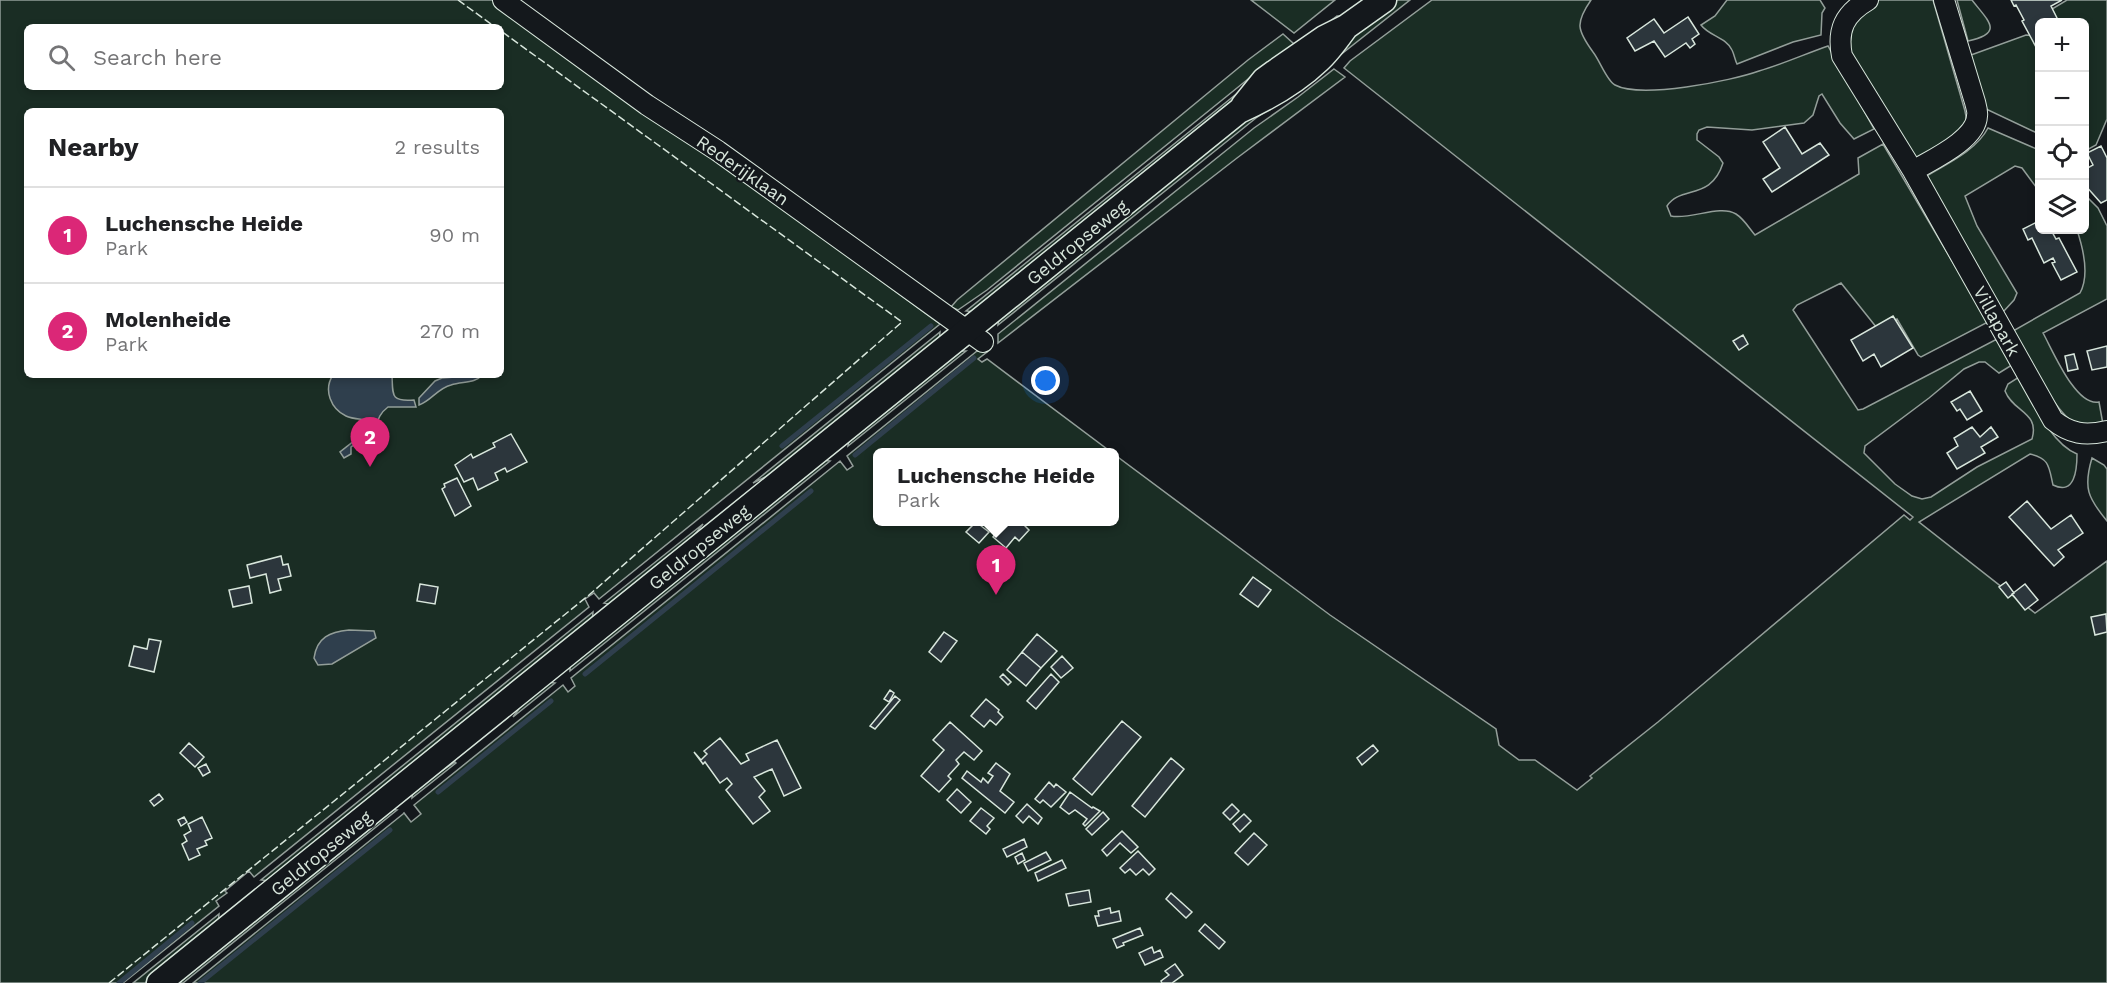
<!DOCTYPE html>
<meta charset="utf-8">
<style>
:root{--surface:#fff;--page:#f6f6f6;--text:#202124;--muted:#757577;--line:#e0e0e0;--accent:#db2777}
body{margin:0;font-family:"Work Sans",sans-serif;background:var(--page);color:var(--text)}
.controls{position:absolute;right:18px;top:18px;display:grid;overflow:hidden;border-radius:9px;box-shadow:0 3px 9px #0003}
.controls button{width:54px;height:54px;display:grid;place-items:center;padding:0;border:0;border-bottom:2px solid var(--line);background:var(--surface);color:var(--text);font:30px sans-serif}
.you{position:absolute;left:1046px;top:381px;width:21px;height:21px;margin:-15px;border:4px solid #fff;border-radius:50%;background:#1a73e8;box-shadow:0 0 0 9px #1a73e833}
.badge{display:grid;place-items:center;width:39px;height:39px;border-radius:50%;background:var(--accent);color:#fff;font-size:20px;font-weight:700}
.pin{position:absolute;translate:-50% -50px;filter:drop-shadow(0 2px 3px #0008)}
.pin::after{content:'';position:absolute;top:32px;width:21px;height:18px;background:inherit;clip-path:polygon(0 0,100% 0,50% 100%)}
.popup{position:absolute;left:873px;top:448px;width:246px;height:78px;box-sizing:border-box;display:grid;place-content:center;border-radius:9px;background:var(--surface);filter:drop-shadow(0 2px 4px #0005);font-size:20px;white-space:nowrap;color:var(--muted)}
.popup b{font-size:22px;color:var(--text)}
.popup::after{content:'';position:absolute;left:50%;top:100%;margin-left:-12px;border:12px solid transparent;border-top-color:var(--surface)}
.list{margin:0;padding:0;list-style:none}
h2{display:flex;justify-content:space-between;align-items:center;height:78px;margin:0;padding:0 24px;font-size:26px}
h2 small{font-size:20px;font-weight:400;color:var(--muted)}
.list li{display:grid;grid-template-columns:39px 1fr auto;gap:18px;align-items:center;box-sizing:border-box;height:96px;padding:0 24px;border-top:2px solid var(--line)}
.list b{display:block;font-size:22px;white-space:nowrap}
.list p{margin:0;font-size:20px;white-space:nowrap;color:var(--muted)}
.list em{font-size:20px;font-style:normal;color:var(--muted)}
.icon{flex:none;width:33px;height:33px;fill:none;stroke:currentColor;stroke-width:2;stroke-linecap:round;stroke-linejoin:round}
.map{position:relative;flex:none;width:2107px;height:983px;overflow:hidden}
.search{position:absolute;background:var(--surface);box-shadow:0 3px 9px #0003;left:24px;top:24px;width:480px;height:66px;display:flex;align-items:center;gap:15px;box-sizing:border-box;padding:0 21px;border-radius:9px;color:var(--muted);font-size:22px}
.panel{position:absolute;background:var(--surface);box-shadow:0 3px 9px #0003;left:24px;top:108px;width:480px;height:270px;border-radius:9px}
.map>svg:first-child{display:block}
.green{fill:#1a2d24;stroke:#939e99;stroke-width:1.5;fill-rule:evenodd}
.water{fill:#2f3f4d;stroke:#939e99;stroke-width:1.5}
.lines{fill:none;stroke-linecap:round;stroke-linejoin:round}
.stream{stroke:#2f3f4d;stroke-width:5}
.building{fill:#2c363c;stroke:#d8e6dc;stroke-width:1.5}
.minor-casing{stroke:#d8e6dc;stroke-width:22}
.major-casing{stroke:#d8e6dc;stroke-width:27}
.minor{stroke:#14181c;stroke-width:20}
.major{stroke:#14181c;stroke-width:24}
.fence{stroke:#d8e6dc;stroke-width:1.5;stroke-dasharray:8 3;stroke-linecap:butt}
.labels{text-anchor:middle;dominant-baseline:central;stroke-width:4.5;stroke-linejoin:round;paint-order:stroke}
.street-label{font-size:18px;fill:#d8e6dc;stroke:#14181c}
</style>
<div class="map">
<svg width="2107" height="983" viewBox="0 0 2107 983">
<rect width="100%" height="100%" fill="#14181c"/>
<path class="green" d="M0 0H498L940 324 599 599 594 593 585 599 589 607 254 877 249 871 225 891 227 893 216 901 219 906 123 983H0ZM27 27H501V87H27ZM27 111H501V375H27Z
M1251 0H1335L1294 33Z
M1397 0H1410L1287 97 1256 118 998 325 999 317Z
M1432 0H1591C1575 23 1577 30 1593 52 1600 61 1607 81 1615 85 1641 99 1731 81 1759 71 1783 64 1805 54 1828 46L1874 129 1854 139 1840 123 1822 94 1819 96 1813 115 1804 123 1752 130 1707 127 1699 130 1697 134V140L1719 157 1723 163C1711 201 1681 185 1667 206L1671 216C1691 220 1720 204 1736 214 1744 219 1749 228 1755 235L1859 174 1858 158 1883 144 1988 322 1921 357 1918 355 1897 319 1877 328 1841 283 1797 305 1793 310 1858 410 1863 409 1997 339 2012 365 1999 373 1985 362H1979L1964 369 1929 398 1865 446 1864 453 1895 484 1912 496 1922 499 1931 497 1977 467 2032 439C2040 412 2013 412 2005 391L2008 384 2019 377C2033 401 2050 443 2077 454 2077 469 2075 496 2053 485 2049 468 2050 458 2030 454L1919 522 2035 613 2107 561V983H193L403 814 404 813 411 822 421 814 414 805 563 685 568 692 575 686 571 678 840 461 847 470 853 466 847 456 977 351 987 352 978 359 982 362 987 359 1111 452H878V522H1114L1115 455 1330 615 1496 729 1499 745 1519 760H1535L1577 790 1592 778 1590 776 1658 722 1904 515 1910 520 1913 517 1344 68 1350 61Z
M1727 0H1820L1825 8 1822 13 1821 35 1793 42 1737 64C1735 60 1734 54 1732 50 1726 37 1709 36 1701 25L1715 16Z
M1876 0H1933L1965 111 1967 122 1964 130 1915 161 1845 42V23Z
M1957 0H1972C1988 21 2005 33 1968 41Z
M2067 0H2107V119L2096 145 2085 151 2084 22H2053L2047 12Z
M1337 16H1343L976 312 966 311 1260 75Z
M1283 34 1294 44 1258 71 987 290 958 310 951 307 957 300 1248 60Z
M2039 34V134L1986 109 1971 55 2026 35 2036 36Z
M1334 69 1345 77 1237 158 998 343V334L1254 128 1298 97Z
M1988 128 2039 150V191L2022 168 2015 166 1965 196 1977 226 2017 293 2014 300 2003 312 1925 177C1946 164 1976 151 1988 128Z
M2085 195 2098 208 2107 226V299L2043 333C2053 351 2076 407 2099 402L2104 430C2096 429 2087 429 2080 426 2056 418 2026 353 2013 331L2080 293C2090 275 2083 248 2077 230H2084Z
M940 332 939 342 782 469 753 483Z
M956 351H966L848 446 849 438Z
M2092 458 2104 465 2107 469V521C2088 498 2083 488 2092 458Z
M821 460 830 461 570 671V663Z
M703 524 684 548 614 605 604 603Z
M593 612 592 622 271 881 261 880Z
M547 682 555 683 513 717 521 706Z
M455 762 456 763 412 798 413 790Z
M390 809 397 810 183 983H173Z
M219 914 218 924 145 983H133Z"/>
<path class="water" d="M333 375H392C393 395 390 402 414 400L416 407H388C375 417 379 424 372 436 367 443 358 441 351 447V454L344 458 340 452 354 441 365 435 369 426 366 420C360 419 352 419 346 416 331 409 323 390 333 375Z
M482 375C475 384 462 381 451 385 438 388 431 401 419 405V398L435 381 442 378Z
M349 630 374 631 376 638 332 664 318 665 314 658C317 637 330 632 349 630Z"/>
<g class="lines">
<path class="stream" d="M782 446 931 326
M855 455 974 358
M585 674 811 491
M438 792 551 701
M119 983 192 923
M200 983 390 830"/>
</g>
<path class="building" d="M2011 0H2062L2051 6 2059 22H2040V45L2036 47 2022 21 2024 20 2016 5 2014 6Z
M1688 17 1699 34 1692 39 1695 44 1690 48 1686 43 1665 57 1654 41 1635 51 1627 38 1654 19 1664 33Z
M1785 127 1802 154 1820 143 1829 155 1772 192 1763 179 1780 168 1763 142Z
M2101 146 2107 158V200L2101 203 2084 184V170L2093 165 2087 153Z
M2039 221 2040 230H2051L2056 239 2059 238 2077 272 2061 280 2052 263 2055 262 2053 258 2044 263 2032 238 2028 240 2023 229Z
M1893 316 1913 348 1881 367 1874 354 1863 361 1851 340Z
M1743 335 1748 344 1739 350 1733 341Z
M2107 346V367L2092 370 2087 351Z
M2074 354 2078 369 2068 371 2065 356Z
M1970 391 1982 411 1967 420 1960 409 1957 411 1951 402Z
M1972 427 1980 437 1991 427 1998 437 1981 447 1985 453 1957 469 1947 453 1958 446 1954 438Z
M511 434 527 462 507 472 505 468 495 473 498 480 478 490 473 478 464 482 455 465 471 454 473 458 495 447 493 443Z
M457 478 471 506 455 516 442 489 445 487 444 484Z
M2027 501 2051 529 2071 515 2083 533 2058 550 2064 557 2054 566 2009 517Z
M976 522 989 532 979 543 966 532Z
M1005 522H1021L1029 530 1019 541 1015 537 1006 548 993 537Z
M281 556 283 565 288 564 291 576 278 579 281 590 270 593 266 574 250 578 247 565Z
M1253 577 1271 590 1258 607 1240 594Z
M2006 582 2014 593 2008 598 1999 587Z
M420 584 438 587 435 604 417 601Z
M2025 584 2038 600 2025 610 2012 594Z
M249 586 252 603 233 607 229 590Z
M2106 614 2107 632 2095 635 2091 617Z
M944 632 957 641 941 662 929 652Z
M1037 634 1057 651 1041 668 1022 652Z
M149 639 161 641 154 672 129 666 134 646 147 649Z
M1022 652 1041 668 1026 686 1007 670Z
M1062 656 1073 668 1061 678 1051 667Z
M1003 674 1011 682 1008 685 1000 677Z
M1051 674 1059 682 1036 709 1027 701Z
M890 690 894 693 889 702 884 699Z
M895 696 900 700 875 729 870 726Z
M986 699 999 710 998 712 1003 717 996 725 990 720 984 727 971 716Z
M1122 721 1141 737 1092 795 1073 779Z
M950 722 982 751 974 760 964 752 956 760 959 764 948 776 951 779 939 792 921 776 944 750 933 740Z
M720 738 741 764 749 760 746 754 777 740 801 788 784 796 772 769 754 777 765 791 759 797 770 811 753 824 726 790 732 784 727 778 720 783 705 762 703 764 694 752 701 760 707 754 704 751Z
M189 743 204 757 195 767 180 753Z
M1373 745 1378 751 1362 765 1357 758Z
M1171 758 1184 769 1145 817 1132 806Z
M996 763 1010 774 1000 791 1014 802 1005 813 962 778 967 771 981 782 983 778 988 783 993 776 988 773Z
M206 764 210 772 203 776 198 768Z
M1049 782 1054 787 1056 784 1066 792 1051 807 1043 800 1040 803 1035 799Z
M957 789 971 802 961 813 947 800Z
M1070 792 1092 808 1093 807 1100 811 1085 826 1083 824 1087 819 1075 810 1069 814 1060 807Z
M159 794 163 799 154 806 150 801Z
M1027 804 1042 818 1038 824 1029 816 1023 823 1016 816Z
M1232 804 1239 811 1230 820 1223 813Z
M981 808 994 818 987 826 990 829 986 834 970 821Z
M1103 812 1109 819 1092 835 1086 829Z
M1244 814 1251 821 1240 832 1233 824Z
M184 817 187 822 181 826 178 820Z
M202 817 212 838 205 841 207 845 197 849 200 855 189 860 182 844 187 841 184 835 191 831 188 824Z
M1122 831 1138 847 1131 853 1120 843 1107 856 1102 850Z
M1254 833 1267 845 1248 865 1235 853Z
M1024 839 1027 847 1007 857 1003 849Z
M1138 851 1155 869 1149 875 1143 869 1136 875 1130 869 1125 873 1120 868Z
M1046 852 1051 860 1028 871 1024 863Z
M1022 853 1025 860 1018 864 1015 857Z
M1062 860 1066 868 1038 881 1035 873Z
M1089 890 1091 902 1069 906 1066 894Z
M1171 893 1192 912 1186 918 1166 899Z
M1110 908 1111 913 1119 911 1121 921 1098 926 1095 916H1099L1098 911Z
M1205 924 1225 942 1219 949 1199 931Z
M1140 928 1143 935 1123 943 1124 945 1117 948 1113 939Z
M1152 947 1154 953 1160 950 1163 957 1145 965 1139 953Z
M1175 964 1183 975 1172 983H1162L1161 981 1169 975 1165 971Z"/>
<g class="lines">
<defs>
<path id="minor" d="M503 0 647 105 718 151 983 342
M1868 0C1844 14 1837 30 1842 56L1913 171 2053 420C2070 434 2085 436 2107 431
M1913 171C1931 160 1976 140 1977 116 1978 112 1976 106 1975 102L1944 0"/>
<path id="major" d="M1243 106 1264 80 1275 72 1324 38 1346 27 1384 0
M159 983 1239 111C1268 98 1296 82 1319 60 1329 51 1338 38 1346 27"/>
</defs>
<use href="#minor" class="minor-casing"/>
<use href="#major" class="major-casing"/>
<use href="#minor" class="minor"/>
<use href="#major" class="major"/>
<path class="fence" d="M458 0 495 27
M109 983 589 595 902 322 501 31"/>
</g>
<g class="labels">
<g class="street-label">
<text transform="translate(743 170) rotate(35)">Rederijklaan</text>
<text transform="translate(1077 242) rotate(-39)">Geldropseweg</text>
<text transform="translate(1997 321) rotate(61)">Villapark</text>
<text transform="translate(699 547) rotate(-39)">Geldropseweg</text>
<text transform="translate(321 853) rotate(-39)">Geldropseweg</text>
</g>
</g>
</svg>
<div class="controls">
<button>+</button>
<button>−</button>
<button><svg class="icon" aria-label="locate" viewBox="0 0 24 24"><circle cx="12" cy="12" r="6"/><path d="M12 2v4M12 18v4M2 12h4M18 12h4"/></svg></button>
<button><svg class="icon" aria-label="layers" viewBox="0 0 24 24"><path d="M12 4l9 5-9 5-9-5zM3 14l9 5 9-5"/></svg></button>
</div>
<div class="you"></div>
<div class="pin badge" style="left:996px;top:595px">1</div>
<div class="popup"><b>Luchensche Heide</b>Park</div>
<div class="pin badge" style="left:370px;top:467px">2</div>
<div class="search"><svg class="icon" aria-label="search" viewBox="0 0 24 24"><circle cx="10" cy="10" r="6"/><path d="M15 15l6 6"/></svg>Search here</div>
<section class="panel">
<h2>Nearby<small>2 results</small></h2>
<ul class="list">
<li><span class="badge">1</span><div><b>Luchensche Heide</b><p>Park</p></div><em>90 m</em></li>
<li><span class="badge">2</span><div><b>Molenheide</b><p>Park</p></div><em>270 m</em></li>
</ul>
</section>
</div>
